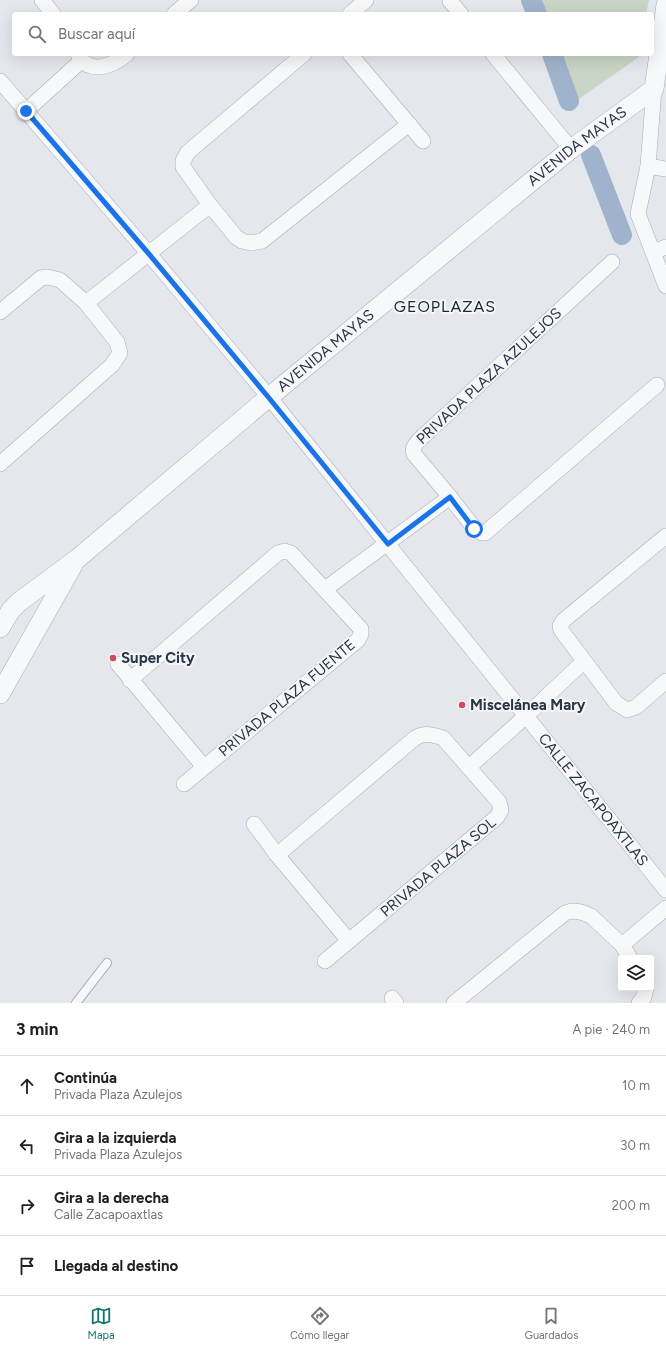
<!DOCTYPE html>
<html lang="es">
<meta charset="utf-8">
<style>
:root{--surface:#fff;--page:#f6f6f6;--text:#202124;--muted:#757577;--line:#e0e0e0;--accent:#0f766e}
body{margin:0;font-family:Figtree,sans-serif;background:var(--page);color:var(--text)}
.controls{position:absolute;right:12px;bottom:12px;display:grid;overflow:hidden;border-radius:4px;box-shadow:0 4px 16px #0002}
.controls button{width:36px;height:36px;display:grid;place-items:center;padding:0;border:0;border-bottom:1px solid var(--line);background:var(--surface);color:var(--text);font:20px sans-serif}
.stop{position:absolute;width:12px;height:12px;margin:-9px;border:3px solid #1a73e8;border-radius:50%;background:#fff}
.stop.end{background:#1a73e8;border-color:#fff;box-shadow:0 1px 4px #0008}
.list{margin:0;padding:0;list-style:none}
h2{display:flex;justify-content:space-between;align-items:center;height:52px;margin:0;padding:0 16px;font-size:17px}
h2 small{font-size:13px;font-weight:400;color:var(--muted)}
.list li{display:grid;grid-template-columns:26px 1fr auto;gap:12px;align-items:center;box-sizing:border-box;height:60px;padding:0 16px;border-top:1px solid var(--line)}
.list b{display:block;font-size:15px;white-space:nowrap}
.list p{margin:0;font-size:13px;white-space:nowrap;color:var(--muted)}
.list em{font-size:13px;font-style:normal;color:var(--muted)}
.icon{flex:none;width:22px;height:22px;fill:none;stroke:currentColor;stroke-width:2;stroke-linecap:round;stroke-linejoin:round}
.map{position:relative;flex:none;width:666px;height:1003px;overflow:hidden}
.search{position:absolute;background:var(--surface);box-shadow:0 4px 16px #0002;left:12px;right:12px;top:12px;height:44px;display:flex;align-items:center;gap:10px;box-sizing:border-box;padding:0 14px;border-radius:4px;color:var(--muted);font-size:15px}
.sheet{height:292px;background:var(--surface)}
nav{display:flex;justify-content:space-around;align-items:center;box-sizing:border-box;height:56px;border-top:1px solid var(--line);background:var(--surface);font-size:11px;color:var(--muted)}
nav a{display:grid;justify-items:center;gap:2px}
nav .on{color:var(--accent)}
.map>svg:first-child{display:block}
.green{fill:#c9d6c5}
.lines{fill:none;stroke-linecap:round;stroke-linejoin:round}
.canal{stroke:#9fb4cc;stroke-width:20}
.service-casing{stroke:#a9aeb7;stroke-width:10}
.minor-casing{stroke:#a9aeb7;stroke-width:16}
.tertiary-casing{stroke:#a9aeb7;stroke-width:20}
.service{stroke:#f7f8fa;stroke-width:8}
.minor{stroke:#f7f8fa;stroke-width:15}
.tertiary{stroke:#f7f8fa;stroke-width:19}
.route{stroke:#1a73e8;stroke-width:5}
.poi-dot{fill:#d1495b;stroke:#f4f6f9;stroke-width:1.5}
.labels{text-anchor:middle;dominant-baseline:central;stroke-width:4;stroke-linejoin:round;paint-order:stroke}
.street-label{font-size:15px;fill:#2b3445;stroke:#f4f6f9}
.poi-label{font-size:15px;font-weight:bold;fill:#2b3445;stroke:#f4f6f9;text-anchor:start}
.neighbourhood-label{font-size:16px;letter-spacing:1px;fill:#1d2536;stroke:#f4f6f9}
</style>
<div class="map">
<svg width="666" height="1003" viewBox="0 0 666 1003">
<rect width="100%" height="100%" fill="#e4e7ec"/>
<path class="green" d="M540 0H649L646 14H545Z
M559 54H639V57L576 101Z"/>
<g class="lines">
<path class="canal" d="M531 0 537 14
M552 54 569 101
M591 155 622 235"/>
<defs>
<path id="service" d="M76 1003 107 963"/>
<g id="minor">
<path d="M42 0 53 14"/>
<path d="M450 1 461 14"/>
<path d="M174 14 191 0"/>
<path d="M350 14 366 0"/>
<path d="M78 54C88 76 113 66 127 54"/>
<path d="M304 54 188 152 183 161V167L186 171 210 205 236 237 242 241 251 243 262 241 409 124"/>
<path d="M350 54 423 141"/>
<path d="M493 54 571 149"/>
<path id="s1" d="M0 81 149 254 269 397 666 890"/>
<path d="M654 89 648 166 638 214 666 286"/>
<path d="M26 111 81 61"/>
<path d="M648 166 666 169"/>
<path d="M653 252 666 247"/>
<path d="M612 262 419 440C415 445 412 448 414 454L450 497 475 529 482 533H485L657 385"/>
<path d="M86 303 210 205"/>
<path d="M0 312 41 278 47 277 60 280 86 303 117 342 120 353 112 365 0 464"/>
<path d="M666 536 564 620 560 626 561 630 616 703 627 710 636 707 666 681"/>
<path d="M325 589 450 497"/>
<path d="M118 664 204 767"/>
<path d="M130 680 278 553 285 551 291 553 361 629V634L358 640 184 784"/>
<path d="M469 767 526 716 583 662"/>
<path d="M254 824 277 855 349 941"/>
<path d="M277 855 415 738C424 732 434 735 443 738L499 802 501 810 497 817 325 961"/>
<path d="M622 945 666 908"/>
<path d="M392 998 396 1003"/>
<path d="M454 1003 565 913C574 909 582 912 591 916L622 945 630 958"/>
<path d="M639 1003 644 997 646 988"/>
</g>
<g id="tertiary">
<path id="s2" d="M0 628 11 610 19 602 77 559 269 397 571 149 654 89 666 5"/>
<path d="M0 694 73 565"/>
</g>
</defs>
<use href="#service" class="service-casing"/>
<use href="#minor" class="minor-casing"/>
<use href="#tertiary" class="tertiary-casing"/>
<use href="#service" class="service"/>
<use href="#minor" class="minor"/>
<use href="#tertiary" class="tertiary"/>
</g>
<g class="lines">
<path class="route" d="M26 111 149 254 269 398 388 544 450 497 474 529"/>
</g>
<g class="poi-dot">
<circle cx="113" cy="658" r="4"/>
<circle cx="462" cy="705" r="4"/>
</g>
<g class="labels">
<g class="street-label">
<text stroke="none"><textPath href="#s2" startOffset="753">AVENIDA MAYAS</textPath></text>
<text stroke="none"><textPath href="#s2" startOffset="429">AVENIDA MAYAS</textPath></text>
<text transform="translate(489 376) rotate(-43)">PRIVADA PLAZA AZULEJOS</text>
<text transform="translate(287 698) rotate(-40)">PRIVADA PLAZA FUENTE</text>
<text stroke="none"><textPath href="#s1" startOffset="932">CALLE ZACAPOAXTLAS</textPath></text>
<text transform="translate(438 867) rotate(-40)">PRIVADA PLAZA SOL</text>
</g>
<g class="poi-label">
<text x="121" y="658">Super City</text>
<text x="470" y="705">Miscelánea Mary</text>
</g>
<g class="neighbourhood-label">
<text x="445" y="306">GEOPLAZAS</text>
</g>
</g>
</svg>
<div class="controls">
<button><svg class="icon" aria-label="layers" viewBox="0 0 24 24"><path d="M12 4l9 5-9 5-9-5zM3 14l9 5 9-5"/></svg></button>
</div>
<div class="stop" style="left:474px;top:529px"></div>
<div class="stop end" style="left:26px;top:111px"></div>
<div class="search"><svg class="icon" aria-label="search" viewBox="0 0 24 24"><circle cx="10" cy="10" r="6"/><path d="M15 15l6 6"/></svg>Buscar aquí</div>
</div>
<section class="sheet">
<h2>3 min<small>A pie · 240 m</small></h2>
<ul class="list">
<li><svg class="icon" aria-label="ahead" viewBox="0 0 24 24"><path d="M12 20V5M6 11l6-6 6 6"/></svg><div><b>Continúa</b><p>Privada Plaza Azulejos</p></div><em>10 m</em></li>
<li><svg class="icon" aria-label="left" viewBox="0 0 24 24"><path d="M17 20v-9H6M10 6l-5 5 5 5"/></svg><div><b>Gira a la izquierda</b><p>Privada Plaza Azulejos</p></div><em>30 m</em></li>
<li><svg class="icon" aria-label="right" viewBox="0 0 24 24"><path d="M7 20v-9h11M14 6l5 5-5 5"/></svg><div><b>Gira a la derecha</b><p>Calle Zacapoaxtlas</p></div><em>200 m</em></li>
<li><svg class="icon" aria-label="arrive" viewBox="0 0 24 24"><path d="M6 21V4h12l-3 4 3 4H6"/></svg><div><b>Llegada al destino</b></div></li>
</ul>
</section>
<nav>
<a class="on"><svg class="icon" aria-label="map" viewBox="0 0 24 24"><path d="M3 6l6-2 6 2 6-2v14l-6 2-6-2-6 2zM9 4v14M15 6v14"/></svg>Mapa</a>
<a><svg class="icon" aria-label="directions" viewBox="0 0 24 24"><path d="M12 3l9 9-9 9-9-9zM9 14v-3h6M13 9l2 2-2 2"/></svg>Cómo llegar</a>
<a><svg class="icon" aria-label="saved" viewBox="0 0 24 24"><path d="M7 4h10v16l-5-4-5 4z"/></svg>Guardados</a>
</nav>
